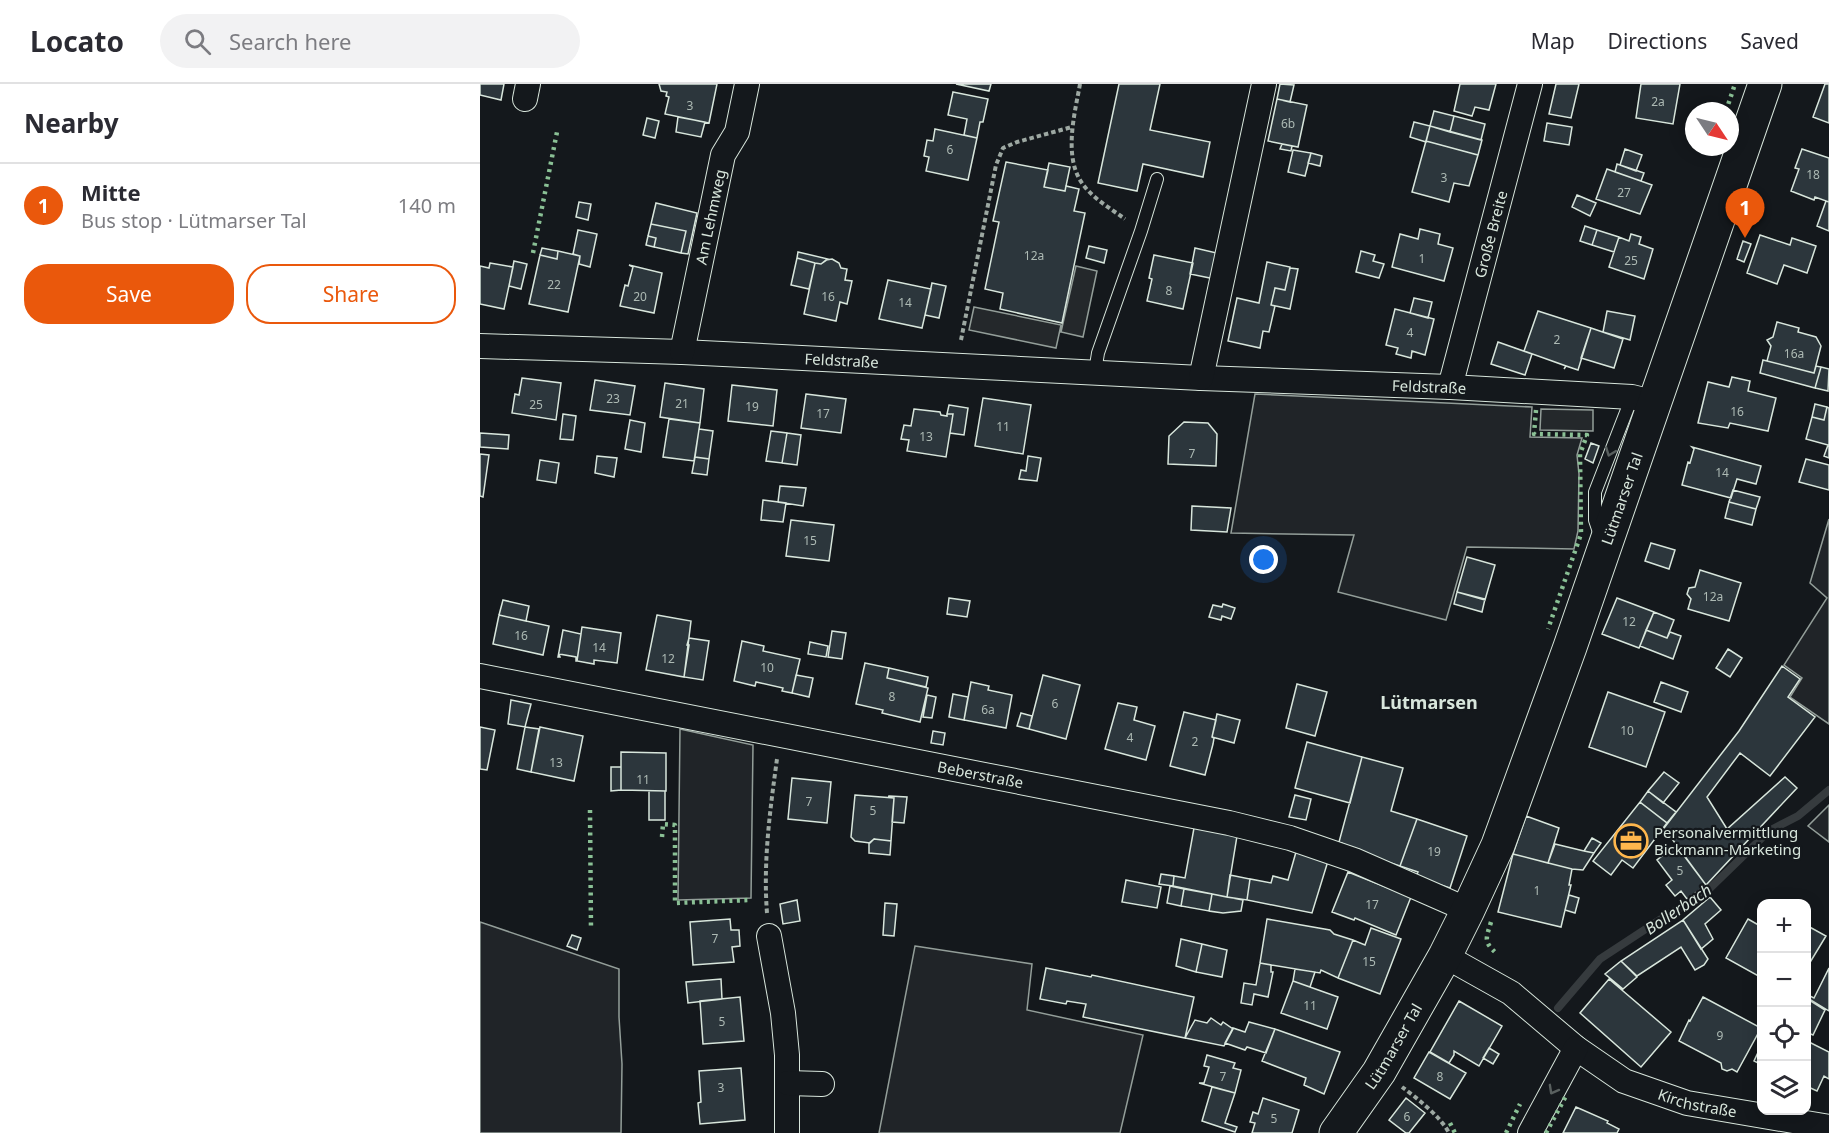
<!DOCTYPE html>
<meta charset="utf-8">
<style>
:root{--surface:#fff;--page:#f2f2f3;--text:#2b2b33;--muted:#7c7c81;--line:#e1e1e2;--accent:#ea580c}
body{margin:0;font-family:"Noto Sans",sans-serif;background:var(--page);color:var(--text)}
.controls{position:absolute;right:18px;bottom:18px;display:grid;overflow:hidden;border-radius:12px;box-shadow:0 3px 15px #0003}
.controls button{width:54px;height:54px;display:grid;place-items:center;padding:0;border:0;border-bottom:2px solid var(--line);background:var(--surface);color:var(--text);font:30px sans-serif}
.compass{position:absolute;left:1205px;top:18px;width:54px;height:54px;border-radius:50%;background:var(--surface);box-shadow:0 3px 15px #0003;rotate:125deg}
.you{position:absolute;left:784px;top:476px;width:21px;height:21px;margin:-15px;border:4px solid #fff;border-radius:50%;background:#1a73e8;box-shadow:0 0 0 9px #1a73e833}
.badge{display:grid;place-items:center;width:39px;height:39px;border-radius:50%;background:var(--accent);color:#fff;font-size:20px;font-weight:700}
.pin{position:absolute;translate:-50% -50px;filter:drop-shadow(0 2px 3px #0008)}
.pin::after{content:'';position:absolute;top:32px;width:21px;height:18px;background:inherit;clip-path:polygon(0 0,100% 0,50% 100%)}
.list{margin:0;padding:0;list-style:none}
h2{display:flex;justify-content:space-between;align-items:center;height:78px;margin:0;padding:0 24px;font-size:26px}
h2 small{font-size:20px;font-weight:400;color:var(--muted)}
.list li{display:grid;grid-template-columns:39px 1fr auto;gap:18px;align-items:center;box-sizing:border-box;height:84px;padding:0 24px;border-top:2px solid var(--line)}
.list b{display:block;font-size:22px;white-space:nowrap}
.list p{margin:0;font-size:20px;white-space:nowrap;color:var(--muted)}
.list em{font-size:20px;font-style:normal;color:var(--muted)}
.actions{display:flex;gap:12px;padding:18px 24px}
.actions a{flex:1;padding:14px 0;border:2px solid var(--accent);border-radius:24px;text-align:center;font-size:21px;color:var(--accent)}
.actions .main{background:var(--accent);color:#fff}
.icon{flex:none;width:33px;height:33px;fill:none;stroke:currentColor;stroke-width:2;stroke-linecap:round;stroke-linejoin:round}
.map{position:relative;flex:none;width:1349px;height:1049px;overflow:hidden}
header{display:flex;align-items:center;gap:36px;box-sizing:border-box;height:84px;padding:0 30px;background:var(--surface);border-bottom:2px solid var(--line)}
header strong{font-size:28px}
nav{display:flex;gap:33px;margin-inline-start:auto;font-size:21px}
.search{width:420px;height:54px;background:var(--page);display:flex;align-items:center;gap:15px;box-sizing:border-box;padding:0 21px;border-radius:33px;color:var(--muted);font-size:22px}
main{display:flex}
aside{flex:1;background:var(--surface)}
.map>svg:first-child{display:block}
.green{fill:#202428;stroke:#939e99;stroke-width:1.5}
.parking{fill:#24282b;stroke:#939e99;stroke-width:1.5}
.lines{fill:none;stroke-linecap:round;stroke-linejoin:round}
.stream{stroke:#363b3e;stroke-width:8}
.building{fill:#2c363c;stroke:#d8e6dc;stroke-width:1.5}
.lane-casing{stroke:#d8e6dc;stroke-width:14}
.street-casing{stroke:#d8e6dc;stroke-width:26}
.secondary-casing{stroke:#d8e6dc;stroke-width:35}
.path{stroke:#9da8a2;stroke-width:4;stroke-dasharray:4.5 3;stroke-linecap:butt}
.lane{stroke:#14181c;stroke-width:12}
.street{stroke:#14181c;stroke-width:24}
.secondary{stroke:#14181c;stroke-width:33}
.hedge{stroke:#8ac095;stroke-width:4.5;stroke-dasharray:3 4.5;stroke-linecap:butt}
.oneway{stroke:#59605f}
.labels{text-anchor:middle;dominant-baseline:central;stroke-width:4.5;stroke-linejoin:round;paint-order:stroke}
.number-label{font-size:12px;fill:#adbab4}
.street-label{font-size:15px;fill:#d8e6dc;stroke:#14181c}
.poi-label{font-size:15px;fill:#d8e6dc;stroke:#14181c;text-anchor:start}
.water-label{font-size:16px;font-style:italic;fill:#d8e6dc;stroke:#14181c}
.quarter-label{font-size:18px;font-weight:bold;fill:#d8e6dc;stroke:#14181c}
</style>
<header>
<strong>Locato</strong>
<div class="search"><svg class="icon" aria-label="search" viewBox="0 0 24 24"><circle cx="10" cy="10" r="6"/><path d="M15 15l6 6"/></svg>Search here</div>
<nav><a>Map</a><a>Directions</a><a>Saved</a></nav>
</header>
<main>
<aside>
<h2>Nearby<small></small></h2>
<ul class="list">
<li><span class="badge">1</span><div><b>Mitte</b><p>Bus stop · Lütmarser Tal</p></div><em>140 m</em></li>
</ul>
<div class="actions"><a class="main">Save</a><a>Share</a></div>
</aside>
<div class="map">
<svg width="1349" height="1049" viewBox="0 0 1349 1049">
<rect width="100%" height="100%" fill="#14181c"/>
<path class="green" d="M775 310 1052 323 1050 353 1102 354 1097 371 1099 390 1098 447 1094 465 987 463 966 536 858 508 874 451 751 449Z
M1349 435V640L1310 613 1322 594 1304 581 1347 514 1330 499Z
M200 645 273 661 271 814 198 816Z
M1349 721V758L1328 742Z
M0 838 139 885V933L142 980 141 1049H0Z
M435 862 552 880 547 926 663 951 640 1049H399Z"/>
<path class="parking" d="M596 182 617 187 603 253 581 248Z
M494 223 581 241 576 264 489 246Z
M1061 325 1113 326V347L1060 346Z"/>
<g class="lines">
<path class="stream" d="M1078 924 1120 875 1184 833 1224 810 1289 747 1318 732 1349 706"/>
</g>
<path class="building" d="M0 0H24L21 16 0 11Z
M179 0H237L229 39 185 30 189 13 186 12 187 8 181 7Z
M476 0H511L509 7Z
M639 0H680L670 46 730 58 723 93 663 80 657 107 618 99Z
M800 0 814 1 810 18 797 15Z
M980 0H1016L1009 26 995 23 992 32 974 27Z
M1076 0H1099L1091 34 1069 30Z
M1161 0H1200L1193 40 1156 34Z
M1345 0H1349V39L1333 33Z
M473 8 508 15 503 38H500L497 54 484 51 487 35 468 31Z
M797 15 827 21 818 63 788 57Z
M954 27 974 32 970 48 950 42Z
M974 32 1005 40 1001 56 970 48Z
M198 33 225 38 221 53 196 48Z
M167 34 179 37 175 54 163 51Z
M934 38 950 42 946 58 930 53Z
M1067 39 1092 43 1089 61 1064 57Z
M950 42 1002 56 998 71 946 57Z
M455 45 497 54 488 96 446 87 449 73 444 72 447 56 453 57Z
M946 57 998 71 989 102 974 99 969 118 932 108Z
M802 60 812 62 811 67 800 65Z
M1145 65 1162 71 1156 87 1140 81Z
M1322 65 1349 74V118L1335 113 1334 116 1311 107 1319 85 1315 84Z
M813 66 831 69 825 92 808 88Z
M831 69 842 72 840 82 828 79Z
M526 78 568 86 564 103 585 107 586 102 599 105 594 127 605 129 582 239 520 225 523 209 505 205 519 138 513 137Z
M569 79 590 83 585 107 564 103Z
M1137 80 1164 89 1161 97 1135 88Z
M1127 85 1172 101 1160 130 1116 115Z
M1097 111 1116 119 1110 132 1092 123Z
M1346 117 1349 118V147L1337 142Z
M99 118 111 120 108 136 96 133Z
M176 119 217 129 208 170 201 169 206 147 171 140Z
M171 140 206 147 201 169 174 163 176 154 168 152Z
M1105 142 1117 146 1112 161 1100 157Z
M940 145 960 150 958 160 973 164 964 197 912 183 920 150 938 155Z
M98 146 117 150 110 183 99 180 100 172 93 170Z
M1117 146 1139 153 1134 168 1112 161Z
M1151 150 1161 153 1159 160 1173 165 1164 195 1129 183 1139 153 1149 157Z
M1280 151 1310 161 1312 154 1336 162 1327 189 1304 181 1297 200 1267 189Z
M168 152 176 154 174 163 166 161Z
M1263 157 1271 160 1264 178 1257 175Z
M609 162 627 166 624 179 606 174Z
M62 164 78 167 77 175 60 171Z
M715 164 741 170 735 195 710 190Z
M78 167 100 172 88 228 49 220 60 171 77 175Z
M881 167 895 171 893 177 904 180 899 194 876 188Z
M318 168 348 175 341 180 335 179 317 174Z
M674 171 713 179 703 225 667 217 672 195 669 194Z
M317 174 335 179 329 205 311 201Z
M352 175 359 179 361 184 367 185 365 196 372 197 367 220 360 218 356 237 324 230 335 179 341 180 346 176Z
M34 177 47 180 41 205 29 202Z
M787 178 810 183 805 206 795 204 791 221 795 222 789 248 783 247 780 264 748 257 757 214 779 219Z
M10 179 33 183 24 225 0 220V182L9 184Z
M149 181 182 189 174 229 140 222 145 201 148 202 153 183Z
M810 184 818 185 810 225 791 221 795 204 805 206Z
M408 196 451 205 442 244 399 235Z
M452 199 466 202 459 234 445 231Z
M934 214 952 218 948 234 930 229Z
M915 225 954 235 945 271 932 267 931 274 916 270 918 264 906 261Z
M1058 227 1111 244 1098 286 1086 282 1084 285 1086 282 1044 267Z
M1127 227 1155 232 1150 256 1123 248Z
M1297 238 1319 244 1318 248 1336 253 1341 262 1334 289 1287 277 1291 262 1287 256 1293 253Z
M1111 244 1143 255 1134 284 1101 274Z
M1018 258 1052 270 1045 291 1011 280Z
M1283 276 1334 289 1336 282 1341 283 1335 304 1280 289Z
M1341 283 1349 285 1348 307 1335 304Z
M1252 293 1270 297 1268 307 1296 314 1288 347 1250 339 1248 344 1218 339 1228 298 1249 303Z
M42 294 81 299 76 336 32 329 35 310 39 311Z
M115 296 155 302 150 331 110 326Z
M185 299 224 305 220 339 180 333Z
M252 301 297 306 293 342 248 337Z
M326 310 366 315 361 349 321 344Z
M503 314 551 321 543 370 495 362Z
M1335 320 1347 323 1344 336 1332 333Z
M469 321 488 324 484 351 470 349 473 330H467Z
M1347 323 1349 324V374L1344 372 1348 361 1326 355 1332 333 1344 336Z
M434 325 460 328 461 331 467 332V330H473L466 373 427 367 429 356 421 355 424 341 431 342Z
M83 330 96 332 93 356 80 355Z
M189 335 220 339 214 377 183 373Z
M150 336 165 339 161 368 145 365Z
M704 338 728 339 737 350 736 382 688 380 689 352Z
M219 345 233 347 229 375 215 373Z
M291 347 307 349 302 379 286 377Z
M0 349 29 351 28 365 0 363Z
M307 349 321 351 317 381 302 379Z
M1111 359 1119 362 1113 379 1105 375Z
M1212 363 1281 382 1276 400 1257 395 1251 414 1202 401 1208 378 1210 379 1214 365Z
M0 370 9 371 3 413 0 412Z
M117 372 137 374 134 393 115 389Z
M548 372 561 374 557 397 539 395 541 386 546 387Z
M215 373 229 375 227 391 212 389Z
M1326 375 1349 381V406L1319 398Z
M60 376 79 379 76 399 57 396Z
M300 402 326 404 323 422 298 418Z
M1253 406 1280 413 1276 425 1249 418Z
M283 416 306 419 303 438 281 436Z
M1249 418 1276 425 1272 441 1245 434Z
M712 422 751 424 747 448 711 446Z
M311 436 354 441 349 477 306 472Z
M1171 459 1195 466 1189 485 1165 477Z
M987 473 1015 481 1005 516 977 508Z
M1220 486 1261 499 1249 537 1208 525 1211 515 1207 510 1209 504 1215 503Z
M977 508 1005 515 1002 528 974 520Z
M469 514 490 517 487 533 467 530Z
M1137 514 1174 528 1159 564 1122 550Z
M23 516 49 522 46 537 19 531Z
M743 520 755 524 751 535 742 532 741 536 729 533 733 521 742 523Z
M1174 528 1194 536 1187 554 1166 546Z
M19 531 69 542 63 571 13 560Z
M177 531 211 537 204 593 166 586Z
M102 543 141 549 137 579 114 576V580L97 577Z
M83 546 101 550 97 577H96V573L79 570 80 573H78Z
M1166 546 1187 554 1190 548 1201 552 1193 575 1160 562Z
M352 547 366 549 362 575 348 573Z
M209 554 229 557 223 596 204 593 209 561H207Z
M262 557 284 562 283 567 320 575 312 609 302 607 303 604 276 598 275 602 254 597Z
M330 558 348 562 346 573 328 570Z
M1248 565 1262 574 1250 593 1236 584Z
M385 579 409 584 407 594 448 604 440 638 402 629 403 626 376 620Z
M1302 582 1320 595 1308 613 1335 633 1290 692 1260 669 1227 713 1247 745 1305 693 1317 704 1226 801 1184 744 1259 647Z
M409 584 448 593 446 603 407 594Z
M316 591 333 594 329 613 312 609Z
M563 591 600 601 586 655 549 645Z
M491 598 509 602 508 606 532 611 526 644 484 636Z
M1181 598 1208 608 1201 628 1174 618Z
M817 600 847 608 835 652 806 644Z
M1128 608 1185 628 1166 683 1109 663Z
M473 610 488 613 484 636 469 633Z
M447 611 456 613 452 634 443 633Z
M31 616 51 620 45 643 28 640Z
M638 619 657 623 654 636 675 642 666 676 625 665Z
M704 628 736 636 732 653 734 654 733 660 725 691 690 682Z
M541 629 552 632 549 645 537 642Z
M737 630 760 636 754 659 732 653Z
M0 643 15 646 7 686 0 685Z
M45 643 59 645 51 688 37 685Z
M60 643 103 652 94 697 51 688Z
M453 647 465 649 463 661 451 659Z
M827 658 882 673 870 719 815 704Z
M141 668 186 669V707L141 706Z
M882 673 923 684 911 727 937 735 920 782 898 775 859 758Z
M131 683H141V706L131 707Z
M1184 688 1199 699 1183 719 1168 707Z
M312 694 351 698 347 739 308 735Z
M169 707H185V736H169Z
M1168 707 1196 728 1187 739 1160 718Z
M375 711 414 714 411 757 394 755 390 759 375 757 371 753Z
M815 711 831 715 826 736 809 733Z
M409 712 427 713 424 739 412 738 414 714H409Z
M1160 718 1187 739 1153 784 1142 776 1131 791 1113 777Z
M1046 732 1079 744 1068 779 1033 770Z
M937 735 987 752 970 804 936 793 938 788 920 782Z
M714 744 757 752 747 813 693 802 694 792 705 794Z
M1112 754 1121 759 1114 769 1104 767Z
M394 755 411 757 410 771 389 769V759Z
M1075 760 1104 767 1114 769 1103 786 1092 785 1068 779Z
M1196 761 1226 801 1207 815 1201 807 1195 812 1186 801 1192 796 1177 776Z
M816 768 848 777 832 829 767 816 770 795 791 799 793 792 808 796Z
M1033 770 1092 785 1089 801H1091L1081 843 1018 828Z
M868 788 931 813 916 851 875 834 874 836 852 828Z
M681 790 694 792 693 802 679 800Z
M750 791 770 795 767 816 747 813Z
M646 796 681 803 677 824 642 818Z
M690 802 704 805 701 822 687 819Z
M704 805 732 810 729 827 701 822Z
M732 810 763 816 761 827 743 829 729 827Z
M1089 811 1099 814 1095 829 1085 826Z
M1230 813 1241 826 1225 840 1233 855 1221 865 1203 836Z
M317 816 320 837 303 840 300 820Z
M405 819 417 820 414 852 403 851Z
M250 835 251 846H259L260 862 252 863 254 878 213 881 210 838Z
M787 835 850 846 854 850 873 856 858 894 841 886 840 889 780 879Z
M1268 835 1282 843V894L1246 874Z
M1203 836 1228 875 1224 881 1215 886 1201 863 1157 892 1141 877Z
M1326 841 1346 852 1326 885Z
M891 844 921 855 900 910 858 894 873 856 885 861Z
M92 851 101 854 97 866 87 862Z
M701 855 722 860 716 888 696 882Z
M722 860 747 866 742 893 716 888Z
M1141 877 1157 893 1143 905 1125 890Z
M780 879 791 881V888H793L788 913 774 910 772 921 761 919 764 899 776 901Z
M566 884 611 893 612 891 714 913 705 954 603 933 606 920 587 917 586 920 560 915Z
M1349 884V927L1329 915 1330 912 1334 914Z
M815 885 835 888 830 903 813 897Z
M241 895 242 915 208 919 206 898Z
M1129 895 1191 948 1161 983 1100 929Z
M813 897 858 913 847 945 801 929Z
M260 913 264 957 223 960 220 917Z
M1223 913 1281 944 1257 988 1252 985 1247 987 1242 985 1241 979 1199 957 1209 936 1210 937Z
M1326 914 1345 926 1333 951 1326 948Z
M979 917 1022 942 999 982 974 967V971L969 979 950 968Z
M731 934 741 941 743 938 753 945 744 962 705 954 715 936 727 939Z
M769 938 795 945 786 969 767 963 765 966 745 959 753 944 765 948Z
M795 945 860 968 844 1010 824 1001 826 994 782 977Z
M1329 958 1349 968V995L1344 992 1337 1007 1326 1002V963Z
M1282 960V981L1274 977Z
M1009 964 1019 970 1013 980 1003 974Z
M949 968 986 989 970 1015 934 994Z
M727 971 755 979 753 984 761 986 755 1009 719 999H724L729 983 724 982Z
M261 984 265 1036 220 1040 218 1019 221 1018 219 987Z
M732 1003 755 1009 745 1039 757 1043 755 1048 722 1037Z
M783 1014 819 1026 812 1049H772L775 1039 770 1038 773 1028 778 1030Z
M926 1014 945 1029 929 1049H926L909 1036Z
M1096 1023 1128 1037 1127 1039 1139 1045 1137 1049H1083Z"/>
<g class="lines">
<defs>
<path id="lane" d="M615 288 618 269 661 147 677 95
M1121 454 1115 436V408L1152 313"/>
<g id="street">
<path d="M45 15 48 0"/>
<path id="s1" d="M0 262 202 268 721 294 970 303 1152 313 1176 319"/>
<path id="s2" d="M202 268 243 71 257 48 267 0"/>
<path d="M721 294 784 0"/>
<path id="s3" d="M970 303 1050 0"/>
<path id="s4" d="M0 592 749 739 810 754 874 776 988 826"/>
<path d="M289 852 303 929 307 971V1049"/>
<path id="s5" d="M965 872 1031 909 1096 964 1144 997 1207 1019 1349 1043"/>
<path d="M308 999 342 1000"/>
<path d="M1050 1049 1096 964"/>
</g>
<g id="secondary">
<path id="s6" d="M856 1049 899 988 965 872 988 826 1018 761 1090 563 1285 0"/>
</g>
</defs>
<use href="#lane" class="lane-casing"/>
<use href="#street" class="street-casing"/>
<use href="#secondary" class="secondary-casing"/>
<path class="path" d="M600 0C595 28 584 69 600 96 610 113 630 124 645 135
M481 256 516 81 523 64 537 58 592 43
M287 829C283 778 290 726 297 675
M922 1003C937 1014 961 1033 969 1049"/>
<use href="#lane" class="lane"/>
<use href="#street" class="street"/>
<use href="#secondary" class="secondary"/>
<path class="hedge" d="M1246 27 1255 0
M53 169 77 48
M1056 326 1054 350 1107 351 1100 370 1101 450 1068 545
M110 726 111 846
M182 753 183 740 195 741V819L270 816
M1011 838C1006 855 1003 857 1017 870
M970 1039 975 1049
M1026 1049 1040 1020
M1066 1049 1087 1010"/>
</g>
<defs><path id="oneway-chevron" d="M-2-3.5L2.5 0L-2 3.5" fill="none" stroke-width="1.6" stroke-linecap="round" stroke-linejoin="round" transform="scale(1.5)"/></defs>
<g class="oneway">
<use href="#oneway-chevron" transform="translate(1130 368) rotate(111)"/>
<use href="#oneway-chevron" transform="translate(1073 1006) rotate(119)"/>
</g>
<defs>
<symbol id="office-ring" viewBox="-11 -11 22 22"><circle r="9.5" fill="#14181c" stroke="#ffb74d" stroke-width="1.5"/><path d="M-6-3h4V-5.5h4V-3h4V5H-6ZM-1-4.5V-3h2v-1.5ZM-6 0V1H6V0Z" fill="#ffb74d"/></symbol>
</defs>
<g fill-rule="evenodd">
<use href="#office-ring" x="1132" y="738" width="38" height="38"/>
</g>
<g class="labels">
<g class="number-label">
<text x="1178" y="17">2a</text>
<text x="210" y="21">3</text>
<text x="808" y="39">6b</text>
<text x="470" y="65">6</text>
<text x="1333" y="90">18</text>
<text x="964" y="93">3</text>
<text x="1144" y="108">27</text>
<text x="554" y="171">12a</text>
<text x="942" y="174">1</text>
<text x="1151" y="176">25</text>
<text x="74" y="200">22</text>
<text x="689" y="206">8</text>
<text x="160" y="212">20</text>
<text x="348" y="212">16</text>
<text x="425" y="218">14</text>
<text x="930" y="248">4</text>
<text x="1077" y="255">2</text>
<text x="1314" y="269">16a</text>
<text x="133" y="314">23</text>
<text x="202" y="319">21</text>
<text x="56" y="320">25</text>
<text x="272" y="322">19</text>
<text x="1257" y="327">16</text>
<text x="343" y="329">17</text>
<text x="523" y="342">11</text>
<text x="446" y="352">13</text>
<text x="712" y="369">7</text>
<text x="1242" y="388">14</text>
<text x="330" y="456">15</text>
<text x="1233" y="512">12a</text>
<text x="1149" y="537">12</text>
<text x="41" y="551">16</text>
<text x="119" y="563">14</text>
<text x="188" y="574">12</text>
<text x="287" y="583">10</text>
<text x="412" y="612">8</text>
<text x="575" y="619">6</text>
<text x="508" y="625">6a</text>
<text x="1147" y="646">10</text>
<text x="650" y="653">4</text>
<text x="715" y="657">2</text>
<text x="76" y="678">13</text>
<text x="163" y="695">11</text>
<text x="329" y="717">7</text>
<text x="393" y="726">5</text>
<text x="954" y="767">19</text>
<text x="1200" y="786">5</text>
<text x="1057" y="806">1</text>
<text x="892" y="820">17</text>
<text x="235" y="854">7</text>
<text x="889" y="877">15</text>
<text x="830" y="921">11</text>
<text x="242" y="937">5</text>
<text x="1240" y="951">9</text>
<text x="743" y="992">7</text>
<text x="960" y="992">8</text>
<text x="241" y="1003">3</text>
<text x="927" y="1032">6</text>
<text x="794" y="1034">5</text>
</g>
<g class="street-label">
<text stroke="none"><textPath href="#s2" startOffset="138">Am Lehmweg</textPath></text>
<text stroke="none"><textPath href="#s3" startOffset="158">Große Breite</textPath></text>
<text stroke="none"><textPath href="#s1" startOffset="362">Feldstraße</textPath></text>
<text stroke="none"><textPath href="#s1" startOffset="950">Feldstraße</textPath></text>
<text stroke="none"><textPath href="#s6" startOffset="699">Lütmarser Tal</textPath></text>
<text stroke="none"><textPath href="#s4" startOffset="510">Beberstraße</textPath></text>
<text stroke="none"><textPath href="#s6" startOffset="104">Lütmarser Tal</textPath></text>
<text stroke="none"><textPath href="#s5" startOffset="296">Kirchstraße</textPath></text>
</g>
<g class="poi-label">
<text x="1174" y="748">Personalvermittlung<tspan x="1174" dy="17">Bickmann-Marketing</tspan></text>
</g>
<g class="water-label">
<text transform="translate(1198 825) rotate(-34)">Bollerbach</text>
</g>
<g class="quarter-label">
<text x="949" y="618">Lütmarsen</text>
</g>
</g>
</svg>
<div class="controls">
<button>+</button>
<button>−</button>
<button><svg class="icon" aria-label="locate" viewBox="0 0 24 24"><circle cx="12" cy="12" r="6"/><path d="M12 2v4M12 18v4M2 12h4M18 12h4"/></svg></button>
<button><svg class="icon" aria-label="layers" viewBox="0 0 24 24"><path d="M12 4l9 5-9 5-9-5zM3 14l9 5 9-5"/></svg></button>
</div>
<svg class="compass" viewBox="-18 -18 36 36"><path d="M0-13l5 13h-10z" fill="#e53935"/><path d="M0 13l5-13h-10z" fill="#7c7c81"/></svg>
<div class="you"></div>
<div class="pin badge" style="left:1265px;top:154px">1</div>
</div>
</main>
